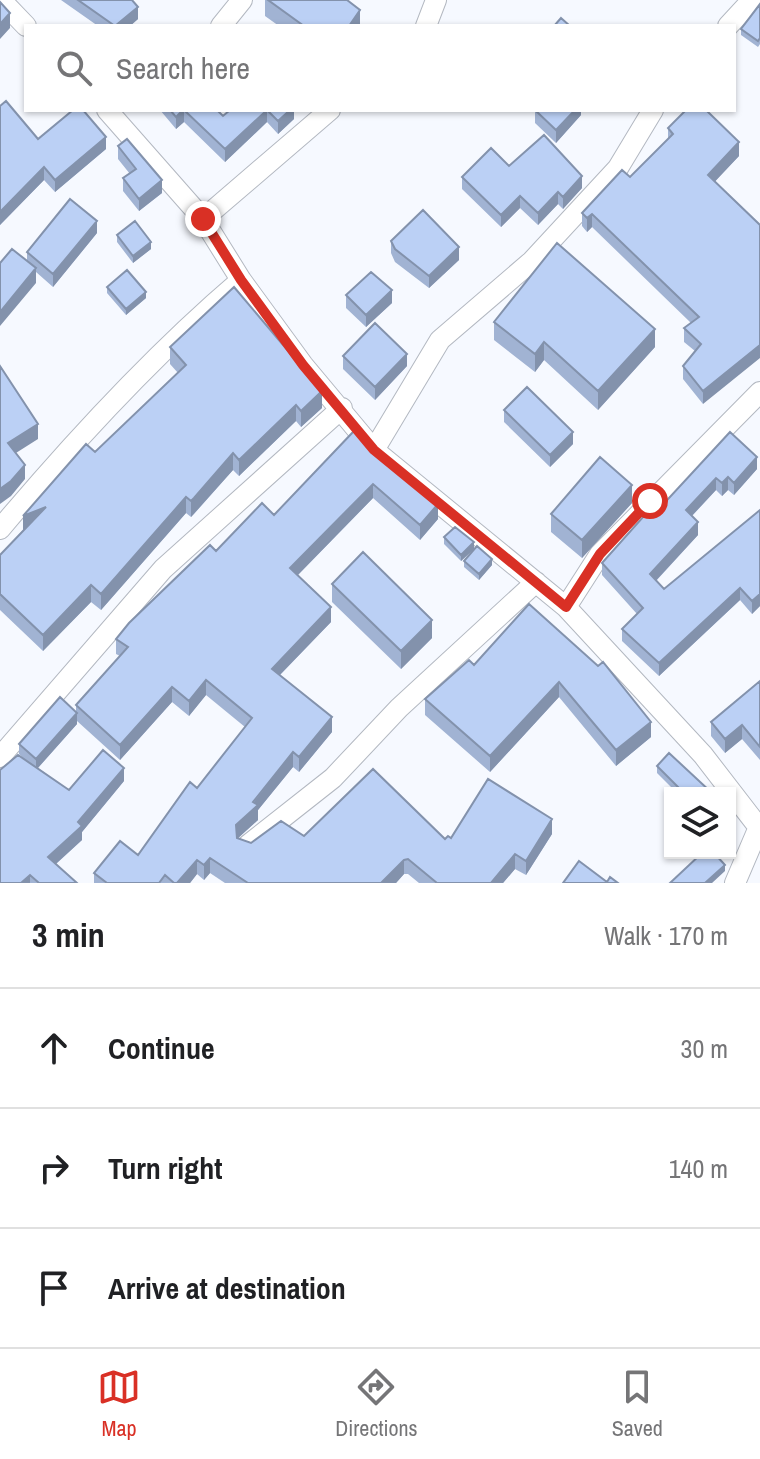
<!DOCTYPE html>
<meta charset="utf-8">
<style>
:root{--surface:#fff;--page:#f2f2f2;--text:#202124;--muted:#757577;--line:#e0e0e0;--accent:#d93025}
body{margin:0;font-family:"Archivo Narrow",sans-serif;background:var(--page);color:var(--text)}
.controls{position:absolute;right:24px;bottom:24px;display:grid;overflow:hidden;border-radius:0px;box-shadow:0 2px 6px #0004}
.controls button{width:72px;height:72px;display:grid;place-items:center;padding:0;border:0;border-bottom:2px solid var(--line);background:var(--surface);color:var(--text);font:40px sans-serif}
.stop{position:absolute;width:24px;height:24px;margin:-18px;border:6px solid #d93025;border-radius:50%;background:#fff}
.stop.end{background:#d93025;border-color:#fff;box-shadow:0 2px 8px #0008}
.list{margin:0;padding:0;list-style:none}
h2{display:flex;justify-content:space-between;align-items:center;height:104px;margin:0;padding:0 32px;font-size:34px}
h2 small{font-size:26px;font-weight:400;color:var(--muted)}
.list li{display:grid;grid-template-columns:52px 1fr auto;gap:24px;align-items:center;box-sizing:border-box;height:120px;padding:0 32px;border-top:2px solid var(--line)}
.list b{display:block;font-size:30px;white-space:nowrap}
.list em{font-size:26px;font-style:normal;color:var(--muted)}
.icon{flex:none;width:44px;height:44px;fill:none;stroke:currentColor;stroke-width:2;stroke-linecap:round;stroke-linejoin:round}
.map{position:relative;flex:none;width:760px;height:883px;overflow:hidden}
.search{position:absolute;background:var(--surface);box-shadow:0 2px 6px #0004;left:24px;right:24px;top:24px;height:88px;display:flex;align-items:center;gap:20px;box-sizing:border-box;padding:0 28px;border-radius:0px;color:var(--muted);font-size:30px}
.sheet{height:464px;background:var(--surface)}
nav{display:flex;justify-content:space-around;align-items:center;box-sizing:border-box;height:112px;border-top:2px solid var(--line);background:var(--surface);font-size:22px;color:var(--muted)}
nav a{display:grid;justify-items:center;gap:4px}
nav .on{color:var(--accent)}
.map>svg:first-child{display:block}
.lines{fill:none;stroke-linecap:round;stroke-linejoin:round}
.street-casing{stroke:#b3b8c1;stroke-width:22}
.street{stroke:#fff;stroke-width:20}
.wall{fill:#a1b3d3}
.shaded-wall{fill:#8392ac}
.building{fill:#bbd0f5;stroke:#8392ac;stroke-width:2}
.route{stroke:#d93025;stroke-width:10}
</style>
<div class="map">
<svg width="760" height="883" viewBox="0 0 760 883">
<rect width="100%" height="100%" fill="#f6f9ff"/>
<g class="lines">
<defs>
<path id="street" d="M1 0 26 26
M221 26 242 0
M426 26 436 0
M728 26 752 0
M107 110 203 219 241 280 303 365 374 450 566 607 703 755 760 829
M203 219 330 110
M374 450 440 340 532 261 618 168 653 110
M0 529C74 441 153 355 241 280
M566 607 600 554 760 392
M0 757 163 569 342 408
M248 845 333 778 399 708 536 582
M735 883 759 827"/>
</defs>
<use href="#street" class="street-casing"/>
<use href="#street" class="street"/>
</g>
<path class="wall" d="M61 0H132L138 19 130 26H98Z
M265 0H347L360 26H279L265 16Z
M760 4V44L758 47 741 35V29Z
M0 106 38 139 106 149 55 192 44 180 0 225Z
M160 110H217L223 116 230 110H294V119L278 134 267 122 225 162 184 122 176 129Z
M535 110H581V115L556 143 535 123Z
M668 128 739 156 714 182 703 404 683 379V366L695 351 684 342V328L691 323 592 227 587 232 582 226V213L630 177 668 139Z
M118 146 162 193 139 211 123 191V178L130 174 118 159Z
M509 166 582 188 563 209 558 204 538 225 520 208 501 227 462 189V177Z
M97 233 53 287 36 272V283L27 261V252Z
M117 235 151 249 133 263 117 242Z
M391 241 459 260 429 288 395 262 391 253Z
M107 287 146 298 126 315 107 293Z
M346 295 392 303 366 327 346 308Z
M494 322 655 347 598 410 544 360 535 372 494 340Z
M170 347 322 408 301 427 296 421 239 476 233 470 194 514 191 517 186 513 101 610 91 602 43 651 0 610V555L95 452 178 373 170 364Z
M343 356 407 366 375 400 343 369Z
M504 410 573 444 550 467 504 422Z
M354 431 438 519 420 540 373 498 298 575 331 622 280 675 332 732 299 772 293 767 258 810V820L238 838 251 843 304 836 445 839 552 834 526 875 515 869 503 883H419L408 874H404L396 883H225L210 873 204 880 197 874 190 883H94V873L138 855 197 788 245 727 206 695 189 716 172 702 120 760 77 721V724L38 768 69 790 124 781 82 832V840L56 864 77 883H0L27 762 19 754V744L76 712V705L120 656 116 654V639L216 551 274 515Z
M730 432 757 469 734 495 728 490 722 496 716 490 692 516 698 535 656 581 664 589 760 510V606L752 614 740 600 659 676 622 641V629L637 614 602 575V563L657 511Z
M632 503 582 558 551 532V514Z
M444 537 474 549 461 561 444 544Z
M464 561 492 565 479 580 464 567Z
M332 584 432 638 401 669 332 602Z
M529 604 651 737 616 766 559 697 490 772 425 715V699L474 665Z
M760 681V760L742 739 725 753 711 736V722Z
M657 766 712 793H677L657 773Z"/>
<path class="shaded-wall" d="M138 7V19L130 26H116Z
M360 10V26H349Z
M10 13V28L0 39V24Z
M184 110V122L176 129V117Z
M267 110V122L225 162V149Z
M290 110H294V119L278 134V121Z
M575 110H581V115L556 143V130Z
M106 137V149L55 192V180Z
M739 142V156L708 189V175Z
M44 167V180L0 225V212Z
M582 176V188L563 209V197Z
M162 180V193L139 211V199Z
M558 192V204L538 225V213Z
M520 196V208L501 227V215Z
M592 214V227L587 232V218Z
M97 221V233L53 287V274Z
M151 242V249L133 263V256Z
M459 247V260L429 288V276Z
M36 268V283L0 326V312Z
M392 290V303L366 327V315Z
M146 292V298L126 315V309Z
M655 329V347L598 410V391Z
M544 342V360L535 372V354Z
M760 345V358L703 404V391Z
M407 354V366L375 400V387Z
M322 391V408L301 427V411Z
M296 405V421L239 476V460Z
M38 424V439L8 458V443Z
M573 432V444L550 467V455Z
M233 453V470L191 517V501Z
M757 457V469L734 495V483Z
M25 465V479L11 496 0 504V489Z
M728 477V490L722 496V483Z
M716 478V490L686 522V510Z
M373 484V498L290 583V568Z
M632 485V503L582 558V540Z
M186 497V513L101 610V594Z
M438 504V519L420 540V525Z
M46 507 23 532V516Z
M698 522V535L650 587V574Z
M474 542V549L461 561V555Z
M492 559V565L479 580V574Z
M91 585V602L43 651V635Z
M740 588V600L659 676V663Z
M760 594V606L752 614V601Z
M331 607V622L272 683V669Z
M432 620V638L401 669V651Z
M206 680V695L189 716V701Z
M559 682V697L490 772V756Z
M172 687V702L120 760V745Z
M77 713V724L36 770V759Z
M332 717V732L299 772V757Z
M651 722V737L616 766V750Z
M742 725V739L725 753V739Z
M293 752V767L258 810V820L236 840V825Z
M124 768V781L82 832V840L48 871V857Z
M552 819V834L526 875V861Z
M515 854V869L503 883H491Z
M210 858V873L204 880V865Z
M197 860V874L190 883H177Z
M404 860V874L396 883H381Z
M725 865V871L712 883H705Z
M30 875V883H21Z"/>
<path class="building" d="M78 0H132L138 7 115 26Z
M268 0H347L360 10 349 26H304Z
M0 2 10 13 0 24Z
M760 4V38L758 41 741 29Z
M561 18 570 26H554Z
M6 101 38 139 73 110H83L106 137 55 180 44 167 0 212V106Z
M170 110H183L176 117Z
M184 110H217L223 116 230 110H267L225 149Z
M267 110H290L278 121Z
M535 110H575L556 130Z
M686 110H706L739 142 708 175 760 225V345L703 391 683 366 701 344 684 328 699 317 592 214 587 218 582 213 622 170 630 177 673 134 668 128Z
M544 135 582 176 563 197 558 192 538 213 520 196 501 215 462 177 491 148 509 166Z
M127 139 162 180 139 199 123 178 136 169 118 146Z
M70 199 97 221 53 274 27 252Z
M423 210 459 247 429 276 395 249 391 241Z
M135 221 151 242 133 256 117 235Z
M557 243 655 329 598 391 544 342 535 354 494 322Z
M12 249 36 268 0 312V263Z
M127 270 146 292 126 309 107 287Z
M371 272 392 290 366 315 346 295Z
M234 287 322 391 301 411 296 405 239 460 233 453 194 498 191 501 186 497 101 594 91 585 43 635 0 594V555L46 507 23 516 86 444 95 452 186 365 170 347Z
M375 323 407 354 375 387 343 356Z
M0 366 38 424 8 443 25 465 11 481 0 489Z
M527 387 573 432 550 455 504 410Z
M354 431 438 504 420 525 373 484 290 568 331 607 272 669 332 717 299 757 293 752 253 802 258 805 236 825 237 838 251 843 281 821 304 836 373 769 445 839 448 836 451 838 488 779 552 819 526 861 515 854 491 883H437L408 859 404 860 381 883H248L210 858 204 865 197 860 177 883H174L165 875 159 883H107L94 873 120 841 138 855 190 782 197 788 252 718 206 680 189 701 172 687 120 745 76 705 128 647 116 639 129 623 210 545 216 551 262 503 274 515Z
M730 432 757 457 734 483 728 477 722 483 716 478 686 510 698 522 650 574 664 589 760 510V594L752 601 740 588 659 663 622 629 643 608 602 563 652 507 657 511Z
M600 457 632 485 582 540 551 514Z
M455 527 474 542 461 555 444 537Z
M477 546 492 559 479 574 464 561Z
M363 552 432 620 401 651 332 584Z
M529 604 598 666 603 662 651 722 616 750 559 682 490 756 425 699 469 660 474 665Z
M760 681V747L742 725 725 739 711 722Z
M60 697 77 713 36 759 19 744Z
M103 750 124 768 78 822 82 826 48 857 77 883H39L30 875 21 883H0V770L18 755 69 790Z
M669 753 712 793H684L657 766Z
M702 853H714L725 865 705 883H670Z
M579 861 607 882 610 877 618 883H563Z"/>
<g class="lines">
<path class="route" d="M203 219 241 280 303 365 374 450 566 607 600 554 650 501"/>
</g>
</svg>
<div class="controls">
<button><svg class="icon" aria-label="layers" viewBox="0 0 24 24"><path d="M12 4l9 5-9 5-9-5zM3 14l9 5 9-5"/></svg></button>
</div>
<div class="stop" style="left:650px;top:501px"></div>
<div class="stop end" style="left:203px;top:219px"></div>
<div class="search"><svg class="icon" aria-label="search" viewBox="0 0 24 24"><circle cx="10" cy="10" r="6"/><path d="M15 15l6 6"/></svg>Search here</div>
</div>
<section class="sheet">
<h2>3 min<small>Walk · 170 m</small></h2>
<ul class="list">
<li><svg class="icon" aria-label="ahead" viewBox="0 0 24 24"><path d="M12 20V5M6 11l6-6 6 6"/></svg><div><b>Continue</b></div><em>30 m</em></li>
<li><svg class="icon" aria-label="right" viewBox="0 0 24 24"><path d="M7 20v-9h11M14 6l5 5-5 5"/></svg><div><b>Turn right</b></div><em>140 m</em></li>
<li><svg class="icon" aria-label="arrive" viewBox="0 0 24 24"><path d="M6 21V4h12l-3 4 3 4H6"/></svg><div><b>Arrive at destination</b></div></li>
</ul>
</section>
<nav>
<a class="on"><svg class="icon" aria-label="map" viewBox="0 0 24 24"><path d="M3 6l6-2 6 2 6-2v14l-6 2-6-2-6 2zM9 4v14M15 6v14"/></svg>Map</a>
<a><svg class="icon" aria-label="directions" viewBox="0 0 24 24"><path d="M12 3l9 9-9 9-9-9zM9 14v-3h6M13 9l2 2-2 2"/></svg>Directions</a>
<a><svg class="icon" aria-label="saved" viewBox="0 0 24 24"><path d="M7 4h10v16l-5-4-5 4z"/></svg>Saved</a>
</nav>
